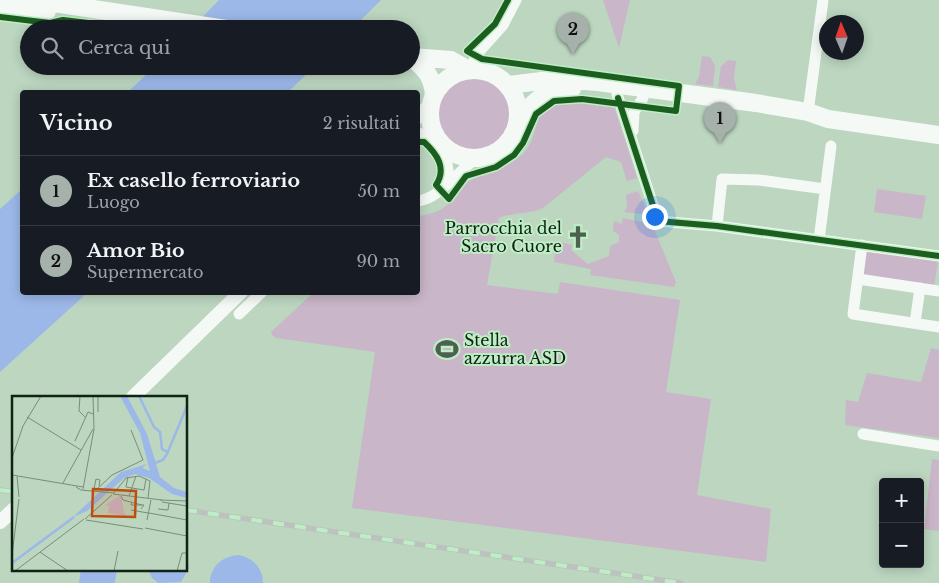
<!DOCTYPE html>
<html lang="it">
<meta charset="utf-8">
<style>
:root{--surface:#171b24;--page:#242831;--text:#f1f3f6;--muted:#9ea1a6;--line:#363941;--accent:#a7b1ab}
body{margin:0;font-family:"Libre Baskerville",serif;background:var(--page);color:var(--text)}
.controls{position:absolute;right:15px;bottom:15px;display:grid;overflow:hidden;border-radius:5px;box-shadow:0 2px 12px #0003}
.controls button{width:45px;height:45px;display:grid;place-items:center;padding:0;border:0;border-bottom:1px solid var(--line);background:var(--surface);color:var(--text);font:25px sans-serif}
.compass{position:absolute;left:819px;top:15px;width:45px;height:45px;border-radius:50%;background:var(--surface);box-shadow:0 2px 12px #0003;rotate:358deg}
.you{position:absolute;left:654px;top:216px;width:18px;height:18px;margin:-12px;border:4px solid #fff;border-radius:50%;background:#1a73e8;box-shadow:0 0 0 8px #1a73e833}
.badge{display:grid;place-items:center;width:32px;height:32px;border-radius:50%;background:var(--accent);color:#111;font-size:16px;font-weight:700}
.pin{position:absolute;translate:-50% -41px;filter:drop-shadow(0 1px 2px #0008)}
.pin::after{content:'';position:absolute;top:26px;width:18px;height:15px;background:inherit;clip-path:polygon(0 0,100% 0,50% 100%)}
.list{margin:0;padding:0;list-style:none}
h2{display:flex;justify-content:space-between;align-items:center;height:65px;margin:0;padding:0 20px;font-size:21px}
h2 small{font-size:16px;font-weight:400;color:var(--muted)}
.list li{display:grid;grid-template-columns:32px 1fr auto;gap:15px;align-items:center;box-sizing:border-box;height:70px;padding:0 20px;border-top:1px solid var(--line)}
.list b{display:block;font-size:19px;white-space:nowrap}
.list p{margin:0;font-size:16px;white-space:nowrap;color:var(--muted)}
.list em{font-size:16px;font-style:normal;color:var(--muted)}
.icon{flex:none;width:28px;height:28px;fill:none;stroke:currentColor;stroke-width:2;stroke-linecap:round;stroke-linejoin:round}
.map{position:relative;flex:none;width:939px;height:583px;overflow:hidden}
.search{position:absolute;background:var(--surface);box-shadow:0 2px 12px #0003;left:20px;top:20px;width:400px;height:55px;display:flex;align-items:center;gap:12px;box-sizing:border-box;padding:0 18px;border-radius:28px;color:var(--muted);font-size:19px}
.panel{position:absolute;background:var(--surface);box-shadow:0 2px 12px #0003;left:20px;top:90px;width:400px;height:205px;border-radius:5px}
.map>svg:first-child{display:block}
.green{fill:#c9b6c8}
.water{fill:#9cb8e8}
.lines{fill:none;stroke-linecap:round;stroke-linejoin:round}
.minor{stroke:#f5f9f6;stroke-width:11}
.tertiary{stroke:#f5f9f6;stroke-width:14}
.primary{stroke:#f5f9f6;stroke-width:18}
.rail-casing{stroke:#bcc2bd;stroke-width:5.5}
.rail{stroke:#beeec5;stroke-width:4;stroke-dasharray:11;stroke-linecap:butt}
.cycleway-casing{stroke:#beeec5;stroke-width:9}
.cycleway{stroke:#1b5e20;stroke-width:6}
.labels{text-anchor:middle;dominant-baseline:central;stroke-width:4;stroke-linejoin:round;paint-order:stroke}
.poi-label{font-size:16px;fill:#102213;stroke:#beeec5;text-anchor:end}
.inset-river{fill:none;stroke:#9cb8e8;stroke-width:2.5}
.inset-road{fill:none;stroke:#778e7b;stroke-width:1}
.view{fill:#bd4e0d;fill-opacity:0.15;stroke:#bd4e0d;stroke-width:2.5}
.inset-edge{fill:none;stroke:#102213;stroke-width:2.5}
</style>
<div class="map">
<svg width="939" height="583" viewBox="0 0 939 583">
<rect width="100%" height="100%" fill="#bcd6c0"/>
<path class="green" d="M603 0H630L619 48Z
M702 56 710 57 715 66 713 86 695 84 699 77Z
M728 60 736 61 734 79 737 90 718 87 721 66Z
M438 114a36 36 0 1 1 72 0a36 36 0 1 1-72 0Z
M573 101 614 106 637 178 627 181 621 162 606 157 543 208C528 215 512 212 499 218L487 285 558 294 560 282 680 300 666 392 711 399 697 495 771 509 766 562 352 508 375 352 276 338 272 335 271 332 313 293 418 292V216C459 211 447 192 473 179 491 170 509 168 524 153 544 130 526 106 573 101Z
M877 189 926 196 922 219 874 212Z
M638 191 649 215 624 212 627 208 626 195Z
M623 218 652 224 676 282 674 287 590 275 591 269 554 262 557 241 572 245 571 250 588 264 609 256 610 246 619 242V235L613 231 614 221 622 224Z
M865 251 938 261 934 286 862 276Z
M931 348 939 350V438L845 425 846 400 858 402 867 373 921 382Z
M932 459 939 460V531L924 529Z"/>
<path class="water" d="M219 0H381L352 29H191Z
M155 66H315L288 92H128Z
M22 189V292L87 293 0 372V209Z
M186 554 189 568 181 582 158 583 152 578 148 569H186Z
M239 555C253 558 263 568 263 583H210C210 566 223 556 239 555Z
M81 569H117L115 583H79Z"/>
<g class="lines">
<path class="minor" d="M471 69 476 55 503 25 516 0
M617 94 658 221 717 226 939 256
M808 112 823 0
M633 131 634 112 643 98
M443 184 448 171 445 149
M418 201C441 198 457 171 477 158
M717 226 722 179 759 180 825 189
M819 240 831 146
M862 245 853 314 939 327
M858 279 939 291
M239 314 262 292
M915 323 920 288
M863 434 939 446"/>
<path class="tertiary" d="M418 117 432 103
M418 135 436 137
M133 397 241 292
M0 522 14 509"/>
<path class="primary" d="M34 0 226 29
M0 5 47 11
M411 57 451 60 467 69
M411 58C426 68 433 78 434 96
M430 114a44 44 0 1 1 88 0a44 44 0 1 1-88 0Z
M508 85 558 79 598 82 756 103 808 112 828 119 939 135
M519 119C535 100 546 89 572 89"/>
<defs>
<path id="rail" d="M0 490 14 492
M186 510 681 583"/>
</defs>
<use href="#rail" class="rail-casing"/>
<use href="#rail" class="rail"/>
<defs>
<path id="cycleway" d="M0 17 50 23 63 20 139 29
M618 98 658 221 717 226 939 256
M418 142H424C437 154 447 168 436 185L449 199 466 176 496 167 514 155 523 143 536 114 554 101 582 99 676 111 679 86 482 59 467 51 495 24 508 0"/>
</defs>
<use href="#cycleway" class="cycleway-casing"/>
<use href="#cycleway" class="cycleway"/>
</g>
<defs>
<symbol id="church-bare" viewBox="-9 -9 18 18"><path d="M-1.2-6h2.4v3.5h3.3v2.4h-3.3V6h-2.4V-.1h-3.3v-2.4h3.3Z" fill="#4c6150" stroke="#beeec5" stroke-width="2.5" paint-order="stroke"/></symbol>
<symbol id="stadium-bare" viewBox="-9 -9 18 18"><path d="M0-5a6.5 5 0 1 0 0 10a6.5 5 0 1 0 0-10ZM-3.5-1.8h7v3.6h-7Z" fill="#4c6150" stroke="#beeec5" stroke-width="2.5" paint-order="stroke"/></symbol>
</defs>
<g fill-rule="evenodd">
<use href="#church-bare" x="562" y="221" width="32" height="32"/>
<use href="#stadium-bare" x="431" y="333" width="32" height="32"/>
</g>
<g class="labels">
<g class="poi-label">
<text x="562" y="228">Parrocchia del<tspan x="562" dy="18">Sacro Cuore</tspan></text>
<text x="464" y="340" text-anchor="start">Stella<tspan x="464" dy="18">azzurra ASD</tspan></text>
</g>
</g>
<g transform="translate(12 396)">
<rect width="175" height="175" fill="#bcd6c0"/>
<path d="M109 99 112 117 115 120 96 117 97 110 93 109Z" fill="#c9b6c8"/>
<path d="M108 0H115L135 38 148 81 162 92 175 96V102L160 98 137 82 123 78 112 82 75 115 61 121 109 76 135 68 130 72 138 75 128 37Z" fill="#9cb8e8"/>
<path class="inset-river" d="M127 0 142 31 148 36 150 53 155 56M143 67 151 64 155 58 175 10M0 167 62 121"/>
<path class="inset-road" d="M68 0 67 15 74 22M86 0V16M15 21 69 54M63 45 76 16 81 18M0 62 11 30 29 0M0 79 71 91M5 80 7 101M116 81 114 91 132 94 134 83M51 87 81 33M64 91 69 94 102 97M71 93 82 33 81 0M82 93 84 83 88 84 87 90M84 94 100 79 131 64 119 34M102 97 114 82 127 80 138 85M101 98 150 104M109 100 111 104 130 109M117 100 124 80M136 102 138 85M148 104 175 105M120 106 119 109H132L129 113M150 106 175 110M146 113 156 114 157 107M119 114 136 117M137 117 175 124M73 123 100 99M74 124 131 133M135 124 139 104M133 132 175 140M28 156 56 175M0 159 7 103M3 175 72 123M102 175 106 155M165 175 170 157H175"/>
<path class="view" d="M81 93 124 95 123 121 80 120Z"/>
<rect width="175" height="175" class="inset-edge"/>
</g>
</svg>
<div class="controls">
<button>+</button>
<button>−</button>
</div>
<svg class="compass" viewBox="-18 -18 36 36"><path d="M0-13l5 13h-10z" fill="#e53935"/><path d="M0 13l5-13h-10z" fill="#9ea1a6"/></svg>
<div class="you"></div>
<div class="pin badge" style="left:720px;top:143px">1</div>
<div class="pin badge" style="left:573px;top:54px">2</div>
<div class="search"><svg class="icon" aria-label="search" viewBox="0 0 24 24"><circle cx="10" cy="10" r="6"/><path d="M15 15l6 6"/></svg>Cerca qui</div>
<section class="panel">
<h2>Vicino<small>2 risultati</small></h2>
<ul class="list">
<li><span class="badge">1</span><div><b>Ex casello ferroviario</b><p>Luogo</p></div><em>50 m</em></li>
<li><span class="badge">2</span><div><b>Amor Bio</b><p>Supermercato</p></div><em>90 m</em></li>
</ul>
</section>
</div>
